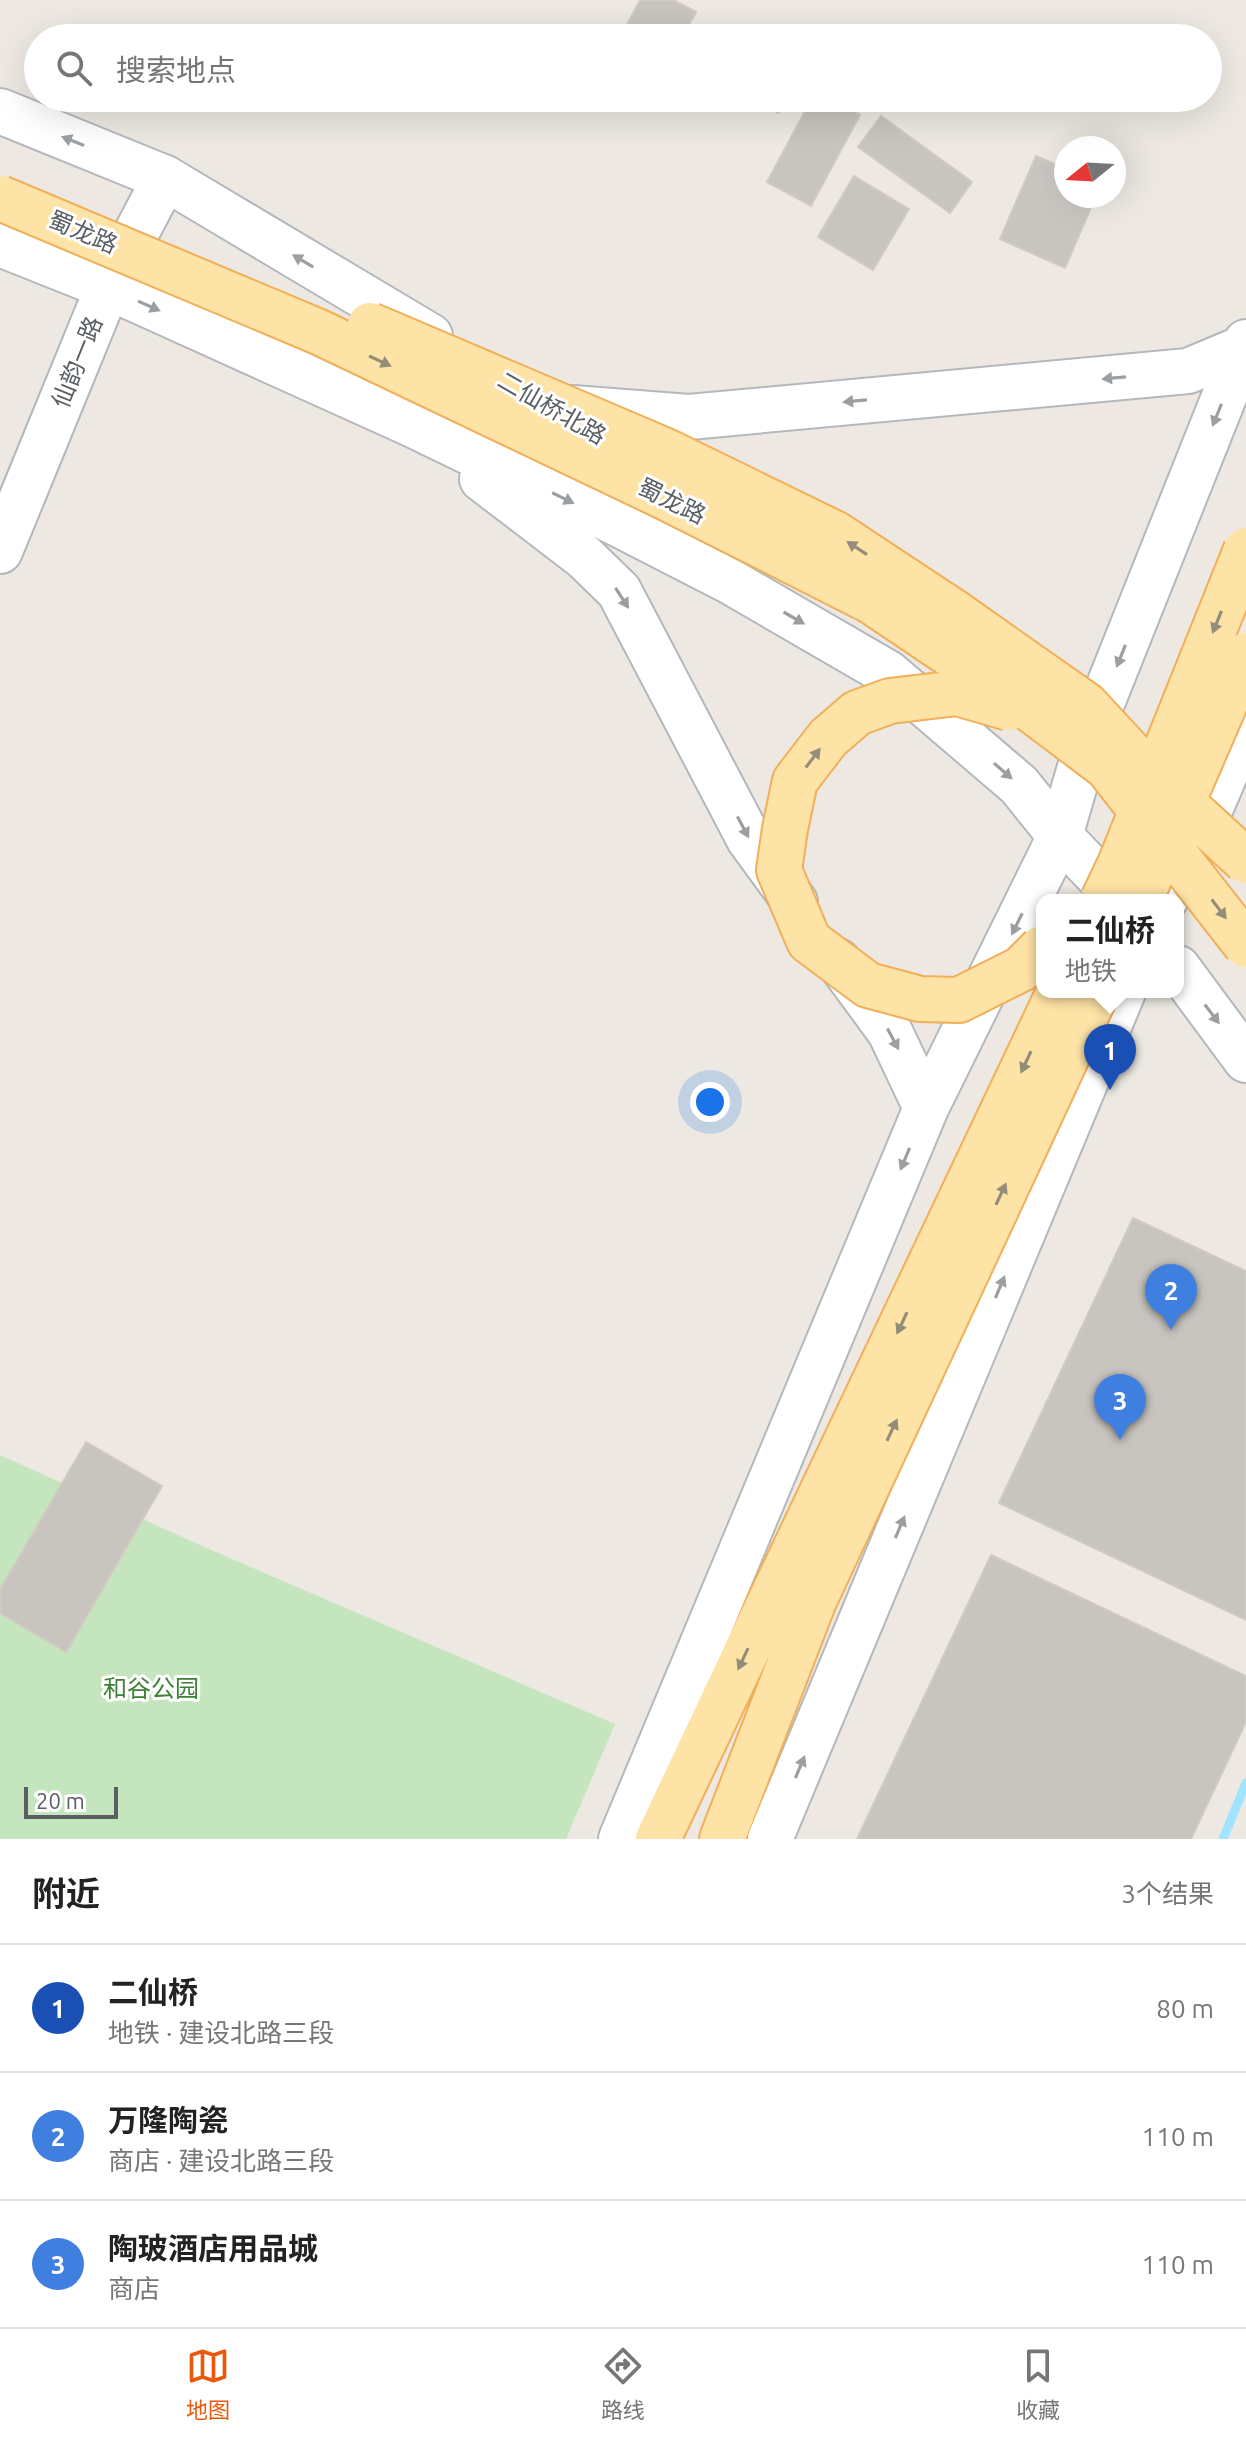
<!DOCTYPE html>
<html lang="zh">
<meta charset="utf-8">
<style>
:root{--surface:#fff;--page:#f6f6f6;--text:#222;--muted:#767676;--line:#e0e0e0;--accent:#ea580c}
body{margin:0;font-family:Ubuntu,"Noto Sans SC",sans-serif;background:var(--page);color:var(--text)}
.compass{position:absolute;left:1054px;top:136px;width:72px;height:72px;border-radius:50%;background:var(--surface);box-shadow:0 8px 32px #0002;rotate:252deg}
.scale{position:absolute;left:24px;bottom:20px;width:94px;box-sizing:border-box;padding-left:8px;border:4px solid #5a5f63;border-top:0;font-size:22px;line-height:28px;white-space:nowrap;color:#5a5f63;-webkit-text-stroke:6px #fff;paint-order:stroke}
.you{position:absolute;left:710px;top:1102px;width:28px;height:28px;margin:-20px;border:6px solid #fff;border-radius:50%;background:#1a73e8;box-shadow:0 0 0 12px #1a73e833}
.badge{display:grid;place-items:center;width:52px;height:52px;border-radius:50%;background:var(--accent);color:#fff;font-size:26px;font-weight:700}
.pin{position:absolute;translate:-50% -66px;filter:drop-shadow(0 2px 4px #0008)}
.pin::after{content:'';position:absolute;top:42px;width:28px;height:24px;background:inherit;clip-path:polygon(0 0,100% 0,50% 100%)}
.popup{position:absolute;left:1036px;top:894px;width:148px;height:104px;box-sizing:border-box;display:grid;place-content:center;border-radius:16px;background:var(--surface);filter:drop-shadow(0 2px 6px #0005);font-size:26px;white-space:nowrap;color:var(--muted)}
.popup b{font-size:30px;color:var(--text)}
.popup::after{content:'';position:absolute;left:50%;top:100%;margin-left:-16px;border:16px solid transparent;border-top-color:var(--surface)}
.list{margin:0;padding:0;list-style:none}
h2{display:flex;justify-content:space-between;align-items:center;height:104px;margin:0;padding:0 32px;font-size:34px}
h2 small{font-size:26px;font-weight:400;color:var(--muted)}
.list li{display:grid;grid-template-columns:52px 1fr auto;gap:24px;align-items:center;box-sizing:border-box;height:128px;padding:0 32px;border-top:2px solid var(--line)}
.list b{display:block;font-size:30px;white-space:nowrap}
.list p{margin:0;font-size:26px;white-space:nowrap;color:var(--muted)}
.list em{font-size:26px;font-style:normal;color:var(--muted)}
.icon{flex:none;width:44px;height:44px;fill:none;stroke:currentColor;stroke-width:2;stroke-linecap:round;stroke-linejoin:round}
.map{position:relative;flex:none;width:1246px;height:1839px;overflow:hidden}
.search{position:absolute;background:var(--surface);box-shadow:0 8px 32px #0002;left:24px;right:24px;top:24px;height:88px;display:flex;align-items:center;gap:20px;box-sizing:border-box;padding:0 28px;border-radius:44px;color:var(--muted);font-size:30px}
.sheet{height:488px;background:var(--surface)}
nav{display:flex;justify-content:space-around;align-items:center;box-sizing:border-box;height:112px;border-top:2px solid var(--line);background:var(--surface);font-size:22px;color:var(--muted)}
nav a{display:grid;justify-items:center;gap:4px}
nav .on{color:var(--accent)}
.map>svg:first-child{display:block}
.green{fill:#c4e5be}
.lines{fill:none;stroke-linecap:round;stroke-linejoin:round}
.stream{stroke:#a1e4fe;stroke-width:9}
.building{fill:#c8c4bf;stroke:#d2cac1;stroke-width:2}
.tertiary-casing{stroke:#b3b6ba;stroke-width:48}
.secondary-casing{stroke:#b4b8bd;stroke-width:48}
.primary-casing{stroke:#f0af58;stroke-width:48}
.tertiary{stroke:#fff;stroke-width:44}
.secondary{stroke:#fff;stroke-width:44}
.primary{stroke:#fee3a6;stroke-width:44}
.primary-bridge-casing{stroke:#f0af58;stroke-width:48;stroke-linecap:butt}
.primary-bridge{stroke:#fee3a6;stroke-width:44}
.oneway{fill:#9c9fa1}
.oneway2{fill:#938d7a}
.labels{text-anchor:middle;dominant-baseline:central;stroke-width:6;stroke-linejoin:round;paint-order:stroke}
.street-label{font-size:24px;fill:#5a5f63;stroke:#fff}
.park-label{font-size:24px;fill:#3c8134;stroke:#fff}
</style>
<div class="map">
<svg width="1246" height="1839" viewBox="0 0 1246 1839">
<rect width="100%" height="100%" fill="#ede9e2"/>
<path class="green" d="M0 1455 209 1549 615 1724 566 1839H0Z"/>
<g class="lines">
<path class="stream" d="M1223 1839 1246 1783"/>
</g>
<path class="building" d="M640 0H673L696 12 682 38H620Z
M751 98H786L778 113Z
M812 98H829L860 115 811 206 767 182Z
M881 116 972 182 950 213 858 147Z
M1036 156 1066 169V196H1096L1065 268 1000 239Z
M854 176 909 209 873 270 818 237Z
M1133 1218 1246 1271V1620L999 1503Z
M86 1442 162 1486 66 1652 0 1613V1590Z
M991 1555 1246 1676V1722L1191 1839H857Z"/>
<g class="lines">
<defs>
<path id="tertiary" d="M0 551 108 287 165 178"/>
<path id="secondary" d="M0 111 165 178 430 336
M0 244 108 287 411 424 616 523 731 582 888 673 1019 785 1060 836 1121 900
M573 408 689 417 1188 371 1243 348
M482 479 584 557 619 591 749 839 795 902
M1165 900 1203 826 1246 725
M838 961 890 1032 926 1108
M1178 968 1246 1060
M621 1839 926 1108 1060 836 1090 733 1246 342
M770 1839 1123 992"/>
<path id="primary" d="M658 1839 776 1589
M722 1839 813 1603"/>
</defs>
<use href="#tertiary" class="tertiary-casing"/>
<use href="#secondary" class="secondary-casing"/>
<use href="#primary" class="primary-casing"/>
<use href="#tertiary" class="tertiary"/>
<use href="#secondary" class="secondary"/>
<use href="#primary" class="primary"/>
<defs>
<path id="primary-bridge" d="M0 198 319 332 669 499 871 601 1018 700 1107 767 1246 945
M370 325 666 451 836 534 951 610 1086 705 1147 771
M1009 708 957 693 890 701 857 713 828 738 795 781 785 829 779 870 809 941 868 985 920 999 959 1000 1021 969 1042 948
M1162 784 1246 861
M1103 900 1121 862 1246 550
M1140 900 1246 655
M776 1589 1059 992
M813 1603 1097 992"/>
</defs>
<use href="#primary-bridge" class="primary-bridge-casing"/>
<use href="#primary-bridge" class="primary-bridge"/>
</g>
<defs><path id="oneway-solid" d="M-6-.8H1V-3.2L6.5 0L1 3.2V.8H-6Z" transform="scale(2)"/></defs>
<g class="oneway">
<use href="#oneway-solid" transform="translate(73 141) rotate(-158)"/>
<use href="#oneway-solid" transform="translate(303 261) rotate(-149)"/>
<use href="#oneway-solid" transform="translate(149 306) rotate(24)"/>
<use href="#oneway-solid" transform="translate(1114 378) rotate(175)"/>
<use href="#oneway-solid" transform="translate(855 401) rotate(175)"/>
<use href="#oneway-solid" transform="translate(1217 415) rotate(112)"/>
<use href="#oneway-solid" transform="translate(563 498) rotate(26)"/>
<use href="#oneway-solid" transform="translate(622 598) rotate(57)"/>
<use href="#oneway-solid" transform="translate(794 618) rotate(30)"/>
<use href="#oneway-solid" transform="translate(1121 656) rotate(112)"/>
<use href="#oneway-solid" transform="translate(1003 771) rotate(41)"/>
<use href="#oneway-solid" transform="translate(743 827) rotate(62)"/>
<use href="#oneway-solid" transform="translate(1017 924) rotate(116)"/>
<use href="#oneway-solid" transform="translate(1212 1014) rotate(53)"/>
<use href="#oneway-solid" transform="translate(893 1039) rotate(62)"/>
<use href="#oneway-solid" transform="translate(905 1159) rotate(113)"/>
<use href="#oneway-solid" transform="translate(1000 1287) rotate(-67)"/>
<use href="#oneway-solid" transform="translate(900 1527) rotate(-67)"/>
<use href="#oneway-solid" transform="translate(800 1767) rotate(-67)"/>
</g>
<g class="oneway2">
<use href="#oneway-solid" transform="translate(380 361) rotate(25)"/>
<use href="#oneway-solid" transform="translate(857 548) rotate(-147)"/>
<use href="#oneway-solid" transform="translate(1217 622) rotate(112)"/>
<use href="#oneway-solid" transform="translate(813 758) rotate(-53)"/>
<use href="#oneway-solid" transform="translate(1219 909) rotate(53)"/>
<use href="#oneway-solid" transform="translate(1026 1062) rotate(115)"/>
<use href="#oneway-solid" transform="translate(1001 1194) rotate(-65)"/>
<use href="#oneway-solid" transform="translate(902 1323) rotate(115)"/>
<use href="#oneway-solid" transform="translate(892 1430) rotate(-65)"/>
<use href="#oneway-solid" transform="translate(743 1659) rotate(115)"/>
</g>
<g class="labels">
<g class="street-label">
<text transform="translate(83 232) rotate(23)">蜀龙路</text>
<text transform="translate(77 362) rotate(-68)">仙韵一路</text>
<text transform="translate(552 408) rotate(30)">二仙桥北路</text>
<text transform="translate(672 501) rotate(26)">蜀龙路</text>
</g>
<g class="park-label">
<text x="151" y="1688">和谷公园</text>
</g>
</g>
</svg>
<svg class="compass" viewBox="-18 -18 36 36"><path d="M0-13l5 13h-10z" fill="#e53935"/><path d="M0 13l5-13h-10z" fill="#767676"/></svg>
<div class="scale">20 m</div>
<div class="you"></div>
<div class="pin badge" style="left:1110px;top:1090px;background:#1a4fb4">1</div>
<div class="popup"><b>二仙桥</b>地铁</div>
<div class="pin badge" style="left:1171px;top:1330px;background:#3f7fe0">2</div>
<div class="pin badge" style="left:1120px;top:1440px;background:#3f7fe0">3</div>
<div class="search"><svg class="icon" aria-label="search" viewBox="0 0 24 24"><circle cx="10" cy="10" r="6"/><path d="M15 15l6 6"/></svg>搜索地点</div>
</div>
<section class="sheet">
<h2>附近<small>3个结果</small></h2>
<ul class="list">
<li><span class="badge" style="background:#1a4fb4">1</span><div><b>二仙桥</b><p>地铁 · 建设北路三段</p></div><em>80 m</em></li>
<li><span class="badge" style="background:#3f7fe0">2</span><div><b>万隆陶瓷</b><p>商店 · 建设北路三段</p></div><em>110 m</em></li>
<li><span class="badge" style="background:#3f7fe0">3</span><div><b>陶玻酒店用品城</b><p>商店</p></div><em>110 m</em></li>
</ul>
</section>
<nav>
<a class="on"><svg class="icon" aria-label="map" viewBox="0 0 24 24"><path d="M3 6l6-2 6 2 6-2v14l-6 2-6-2-6 2zM9 4v14M15 6v14"/></svg>地图</a>
<a><svg class="icon" aria-label="directions" viewBox="0 0 24 24"><path d="M12 3l9 9-9 9-9-9zM9 14v-3h6M13 9l2 2-2 2"/></svg>路线</a>
<a><svg class="icon" aria-label="saved" viewBox="0 0 24 24"><path d="M7 4h10v16l-5-4-5 4z"/></svg>收藏</a>
</nav>
